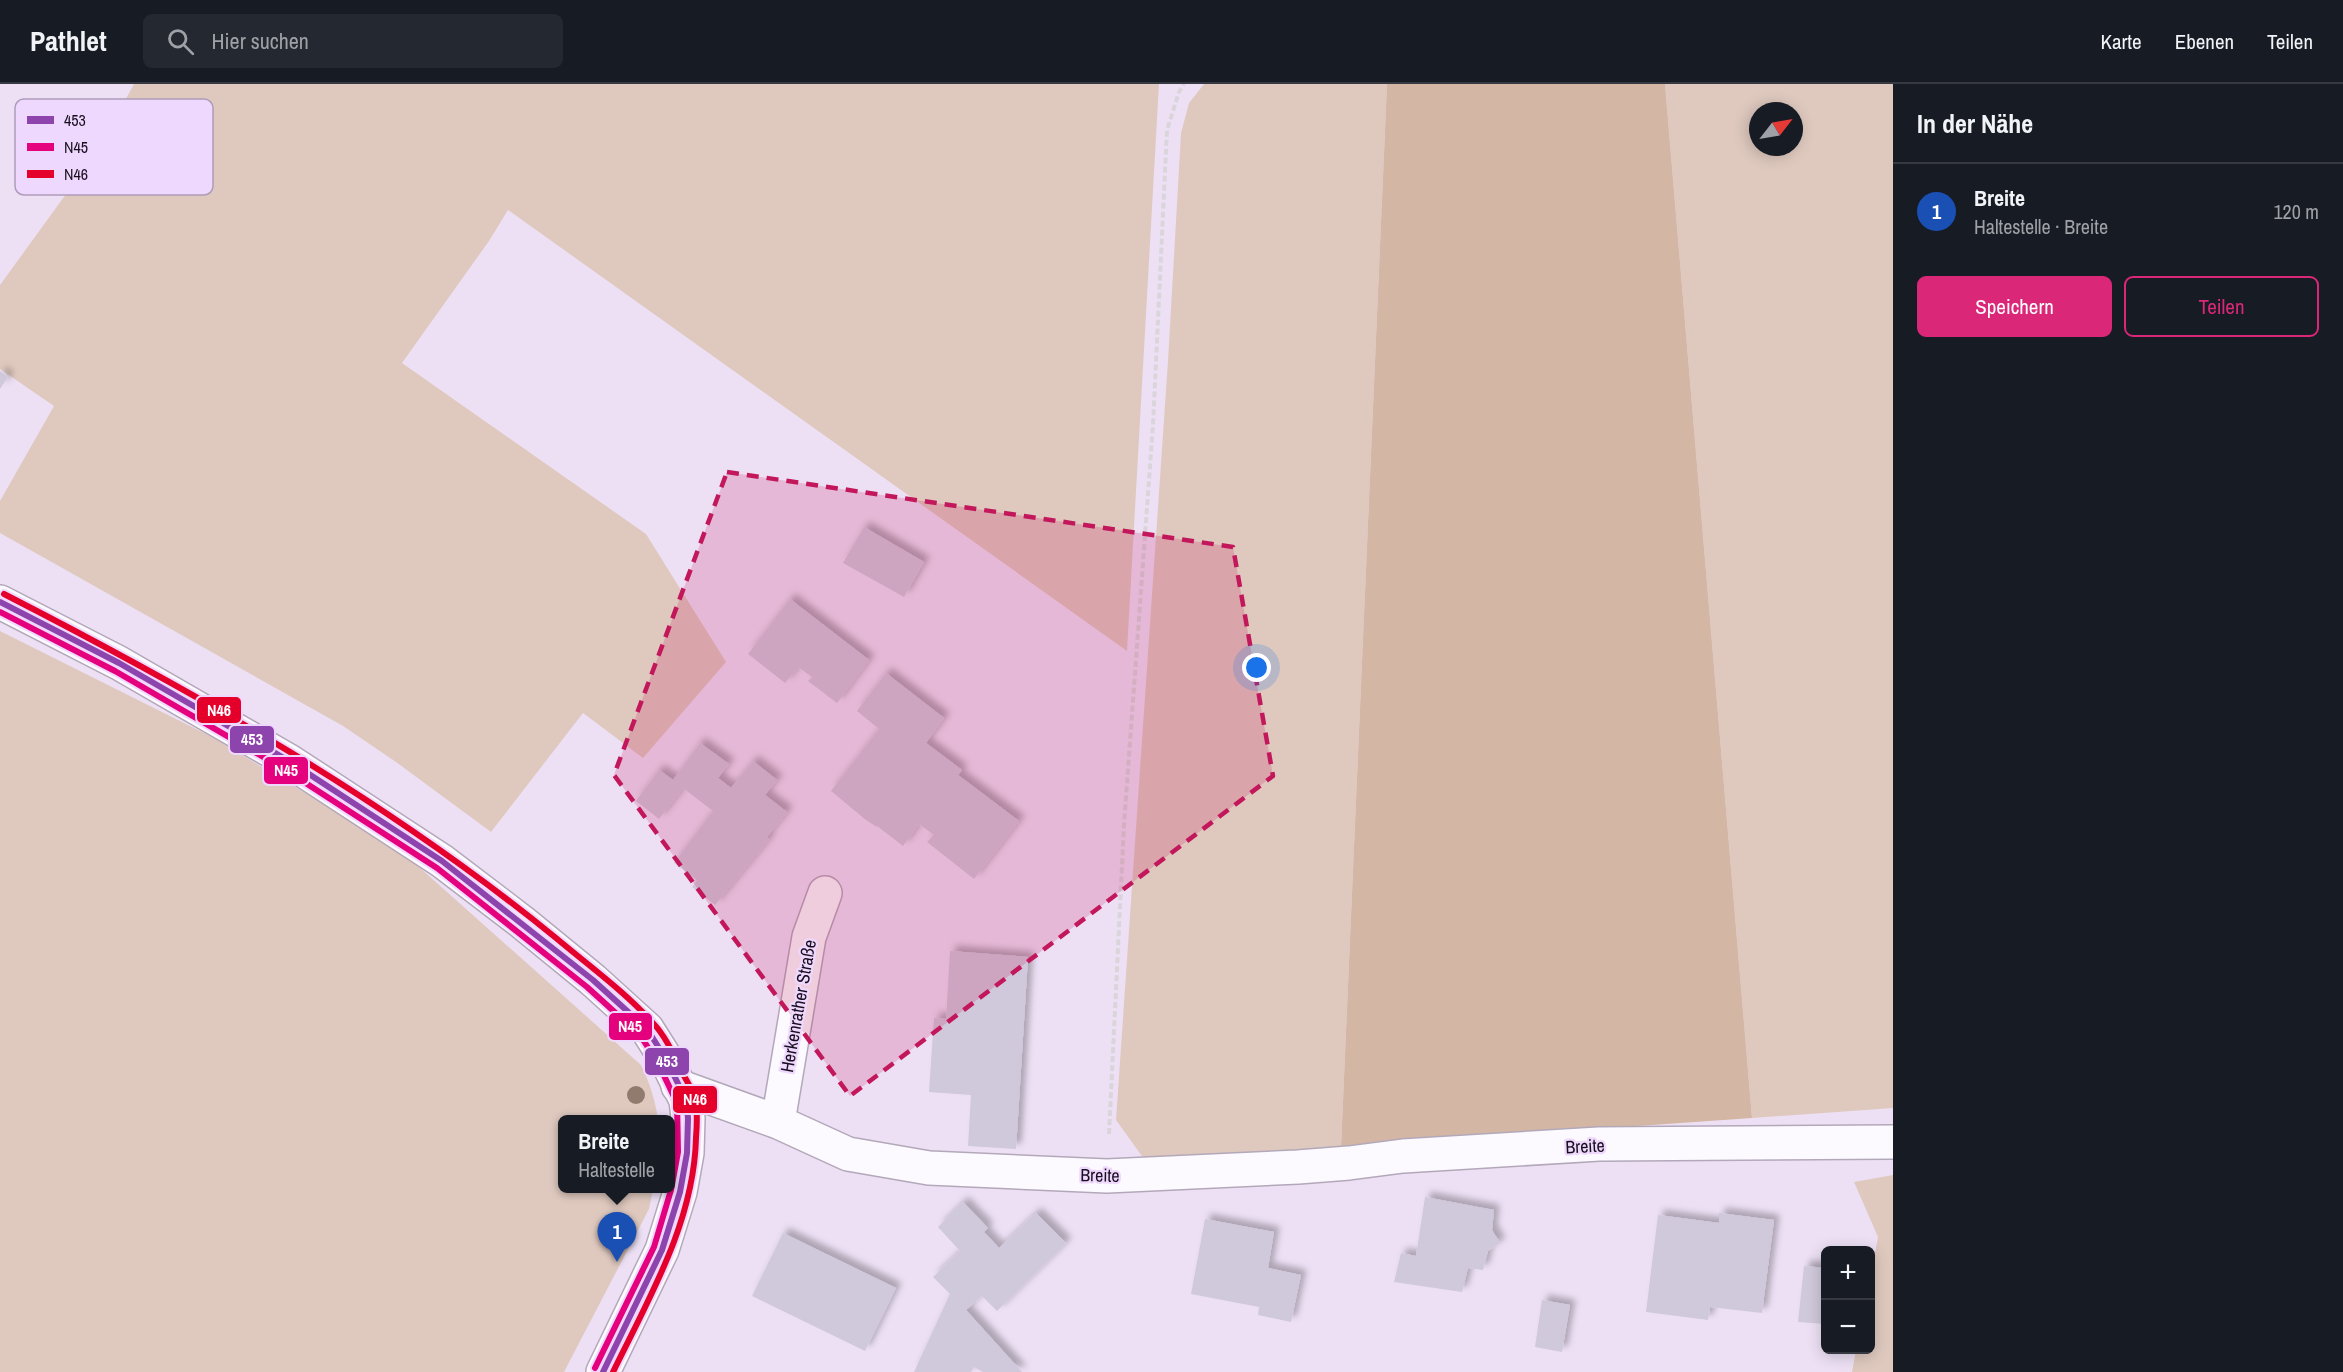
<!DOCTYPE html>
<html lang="de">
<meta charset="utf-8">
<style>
:root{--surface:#171b24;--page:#242831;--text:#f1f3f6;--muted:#9ea1a6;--line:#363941;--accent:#db2777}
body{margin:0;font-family:"Archivo Narrow",sans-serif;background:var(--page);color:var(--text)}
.controls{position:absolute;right:18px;bottom:18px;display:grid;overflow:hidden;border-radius:9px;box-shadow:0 3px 15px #0003}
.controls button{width:54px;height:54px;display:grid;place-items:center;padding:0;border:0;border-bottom:2px solid var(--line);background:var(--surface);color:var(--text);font:30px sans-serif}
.compass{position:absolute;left:1749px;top:18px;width:54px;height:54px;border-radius:50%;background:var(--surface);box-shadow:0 3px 15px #0003;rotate:59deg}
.you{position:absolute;left:1257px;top:584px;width:21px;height:21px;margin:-15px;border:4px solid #fff;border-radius:50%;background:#1a73e8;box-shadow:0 0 0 9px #1a73e833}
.badge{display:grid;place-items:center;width:39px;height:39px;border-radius:50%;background:var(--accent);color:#fff;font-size:20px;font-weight:700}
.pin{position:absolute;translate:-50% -50px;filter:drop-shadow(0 2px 3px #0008)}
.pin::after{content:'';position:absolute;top:32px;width:21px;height:18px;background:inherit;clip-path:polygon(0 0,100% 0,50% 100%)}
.popup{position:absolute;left:558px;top:1031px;width:117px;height:78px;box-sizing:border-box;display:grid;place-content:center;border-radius:9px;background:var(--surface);filter:drop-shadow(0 2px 4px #0005);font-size:20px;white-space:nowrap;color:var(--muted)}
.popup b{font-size:22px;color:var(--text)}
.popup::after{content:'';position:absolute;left:50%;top:100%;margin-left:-12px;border:12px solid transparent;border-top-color:var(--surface)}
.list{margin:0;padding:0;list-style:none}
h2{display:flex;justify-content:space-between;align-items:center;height:78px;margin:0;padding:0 24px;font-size:26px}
h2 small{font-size:20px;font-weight:400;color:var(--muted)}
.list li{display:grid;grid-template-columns:39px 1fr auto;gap:18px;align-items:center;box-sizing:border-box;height:96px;padding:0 24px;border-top:2px solid var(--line)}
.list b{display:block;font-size:22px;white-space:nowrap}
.list p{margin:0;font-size:20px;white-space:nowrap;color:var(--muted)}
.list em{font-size:20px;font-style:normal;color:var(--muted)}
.actions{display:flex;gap:12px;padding:18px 24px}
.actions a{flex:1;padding:14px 0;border:2px solid var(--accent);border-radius:9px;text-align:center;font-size:21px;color:var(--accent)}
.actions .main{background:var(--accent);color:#fff}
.icon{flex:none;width:33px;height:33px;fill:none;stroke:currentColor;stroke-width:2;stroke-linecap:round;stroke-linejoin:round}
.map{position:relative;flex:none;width:1893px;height:1288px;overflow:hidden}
header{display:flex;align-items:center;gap:36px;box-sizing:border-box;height:84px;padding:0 30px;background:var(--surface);border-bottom:2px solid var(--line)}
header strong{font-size:28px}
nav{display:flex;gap:33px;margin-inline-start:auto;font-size:21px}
.search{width:420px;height:54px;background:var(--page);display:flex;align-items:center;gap:15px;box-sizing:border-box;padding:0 21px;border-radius:9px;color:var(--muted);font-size:22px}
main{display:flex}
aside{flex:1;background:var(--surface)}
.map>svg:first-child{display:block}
.green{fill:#dfc9bf;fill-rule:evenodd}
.forest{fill:#d3b7a4}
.building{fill:#d0c9db;filter:url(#shadow)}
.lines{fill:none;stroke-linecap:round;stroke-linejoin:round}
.minor-casing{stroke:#b3a8ba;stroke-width:36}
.major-casing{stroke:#b3a8ba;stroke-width:36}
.path{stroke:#d9d5db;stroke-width:4;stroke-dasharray:6 3;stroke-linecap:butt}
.minor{stroke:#fcfafe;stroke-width:33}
.major{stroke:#fcfafe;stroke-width:33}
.bus-1-casing{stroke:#efd8fd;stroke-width:10}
.bus-2-casing{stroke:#efd8fd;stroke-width:10}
.bus-3-casing{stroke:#efd8fd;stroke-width:10}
.bus-1{stroke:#8e44ad;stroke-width:6}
.bus-2{stroke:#e5007d;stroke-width:6}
.bus-3{stroke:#e4002b;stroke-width:6}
.tree{fill:#917b6e}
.marked{fill:#c2185b;fill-opacity:0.2;stroke:#c2185b;stroke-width:4.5;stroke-dasharray:12 8;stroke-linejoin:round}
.labels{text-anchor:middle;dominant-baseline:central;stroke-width:4.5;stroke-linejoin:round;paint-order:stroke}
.street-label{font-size:18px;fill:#180e1e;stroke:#efd8fd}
.key{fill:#efd8fd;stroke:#ae9bba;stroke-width:1.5}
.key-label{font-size:16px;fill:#180e1e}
.line-badge{stroke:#efd8fd;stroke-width:2}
.badge-label{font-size:16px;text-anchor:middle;font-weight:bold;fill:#fff}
</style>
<header>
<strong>Pathlet</strong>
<div class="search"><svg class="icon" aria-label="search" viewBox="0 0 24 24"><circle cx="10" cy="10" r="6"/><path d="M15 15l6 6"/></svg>Hier suchen</div>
<nav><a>Karte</a><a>Ebenen</a><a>Teilen</a></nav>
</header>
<main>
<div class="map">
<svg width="1893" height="1288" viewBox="0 0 1893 1288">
<defs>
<filter id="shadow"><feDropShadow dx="5.5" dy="-5.5" stdDeviation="3" flood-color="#0004"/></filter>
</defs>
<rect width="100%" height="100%" fill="#ede0f5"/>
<path class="green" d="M134 0H1159L1127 567 508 126 489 157 402 279 646 450 726 578 643 674 583 629 491 748 396 678 343 642 0 449V417L54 322 0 285V201L98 66Z
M1204 0H1387L1341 1063 1144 1075 1116 1036 1168 277 1181 49 1189 19Z
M1665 0H1893V1024L1752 1034ZM1758 27H1794V63H1758Z
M0 547 212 653 400 766 641 981C650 999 655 1016 658 1035L563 1036V1104L653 1105 649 1125 564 1288H0Z
M1893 1091V1288H1852L1856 1266H1870L1871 1191 1878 1153 1854 1098Z"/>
<path class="forest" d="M1387 0H1665L1752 1034 1341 1063Z"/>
<path class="building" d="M54 28 62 72 27 79 18 35Z
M0 287 8 293 0 305Z
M864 443 924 478 904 513 843 479Z
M790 515 869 576 837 619 808 597 812 593 798 583 785 599 748 570Z
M886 589 944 634 926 659 962 686 958 691 1019 737 974 795 927 758 934 751 919 740 903 762 877 742V743L866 736 831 707 879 645 857 627Z
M700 659 729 680 718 694 731 704 753 677 777 696 765 711 787 728 767 753 769 755 715 821 692 803 697 796 674 779 713 727 683 704 659 735 636 717 659 686 673 696Z
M950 867 1028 873 1016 1065 968 1062 971 1011 929 1008 934 934 946 935Z
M1425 1113 1494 1126 1492 1146 1500 1159 1488 1167 1483 1186 1468 1184 1462 1208 1394 1198 1401 1169 1416 1172Z
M963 1118 988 1144 984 1148 999 1164 1036 1129 1066 1159 997 1227 982 1212 966 1226 1022 1288H983L974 1283 971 1288H914L950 1210 933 1193 960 1167 938 1143Z
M1719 1129 1774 1136 1762 1229 1710 1223 1708 1236 1646 1228 1658 1131 1719 1139Z
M1205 1135 1274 1148 1268 1184 1301 1191 1291 1238 1258 1231 1259 1223 1191 1210Z
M783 1149 896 1204 865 1267 752 1212Z
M1804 1182 1826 1184V1240L1798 1238Z
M1542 1216 1570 1221 1562 1268 1535 1263Z"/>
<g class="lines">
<defs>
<path id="minor" d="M678 1002 778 1038 848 1070 929 1084 1107 1092 1298 1083 1349 1079 1403 1072 1599 1060 1893 1058
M778 1038 809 853 825 809"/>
<path id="major" d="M0 518 119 579 289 677 442 777 522 838 593 896 647 945 666 975 686 1016 688 1034 687 1069 680 1108 662 1166 603 1288"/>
</defs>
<use href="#minor" class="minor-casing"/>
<use href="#major" class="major-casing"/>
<path class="path" d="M1109 1050 1124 741 1153 341 1167 46 1179 8 1184 0"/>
<use href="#minor" class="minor"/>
<use href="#major" class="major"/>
<defs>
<path id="bus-1" d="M0 518 119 579 289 677 442 777 593 896 647 945 666 975 686 1016 688 1034 687 1069 680 1108 662 1166 603 1288"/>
<path id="bus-2" d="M0 528 115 587 284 685 437 784 587 903 640 951 658 979 677 1019 678 1068 671 1106 654 1163 595 1284"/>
<path id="bus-3" d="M4 510C197 609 387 716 556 854 588 881 624 907 652 938 665 951 674 971 682 988 686 996 692 1005 695 1014 698 1027 697 1041 696 1054 694 1138 649 1214 613 1288"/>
</defs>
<use href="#bus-1" class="bus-1-casing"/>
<use href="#bus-2" class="bus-2-casing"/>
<use href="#bus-3" class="bus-3-casing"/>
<use href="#bus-1" class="bus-1"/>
<use href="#bus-2" class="bus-2"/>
<use href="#bus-3" class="bus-3"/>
</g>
<circle class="tree" cx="636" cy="1011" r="9"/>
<path class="marked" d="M727 388 1233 463 1273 692 850 1012 614 691Z"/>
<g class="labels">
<g class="street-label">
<text transform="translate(798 922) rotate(-80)">Herkenrather Straße</text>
<text transform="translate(1585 1062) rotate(-3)">Breite</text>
<text transform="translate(1100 1091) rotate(1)">Breite</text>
</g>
</g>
<rect x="15" y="15" width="198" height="96" rx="9" class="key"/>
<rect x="27" y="32" width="27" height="8" fill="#8e44ad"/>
<rect x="27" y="59" width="27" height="8" fill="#e5007d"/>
<rect x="27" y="86" width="27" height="8" fill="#e4002b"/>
<g class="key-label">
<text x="64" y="42">453</text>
<text x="64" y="69">N45</text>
<text x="64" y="96">N46</text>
</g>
<g class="line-badge">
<rect x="196" y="612" width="46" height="28" rx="6" fill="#e4002b"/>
<rect x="229" y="641" width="46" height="29" rx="6" fill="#8e44ad"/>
<rect x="263" y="672" width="46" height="29" rx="6" fill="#e5007d"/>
<rect x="608" y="928" width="45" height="29" rx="6" fill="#e5007d"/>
<rect x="644" y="963" width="46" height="29" rx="6" fill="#8e44ad"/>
<rect x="672" y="1001" width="46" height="29" rx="6" fill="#e4002b"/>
</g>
<g class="badge-label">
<text x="219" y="632">N46</text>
<text x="252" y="661">453</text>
<text x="286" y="692">N45</text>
<text x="630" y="948">N45</text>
<text x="667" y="983">453</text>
<text x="695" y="1021">N46</text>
</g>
</svg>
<div class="controls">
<button>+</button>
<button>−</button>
</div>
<svg class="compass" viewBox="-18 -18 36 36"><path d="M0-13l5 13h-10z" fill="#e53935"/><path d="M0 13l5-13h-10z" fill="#9ea1a6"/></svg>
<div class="you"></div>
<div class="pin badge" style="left:617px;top:1178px;background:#1a4fb4">1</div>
<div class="popup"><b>Breite</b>Haltestelle</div>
</div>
<aside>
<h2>In der Nähe<small></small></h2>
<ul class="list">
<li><span class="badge" style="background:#1a4fb4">1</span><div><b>Breite</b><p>Haltestelle · Breite</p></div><em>120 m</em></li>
</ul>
<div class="actions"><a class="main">Speichern</a><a>Teilen</a></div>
</aside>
</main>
